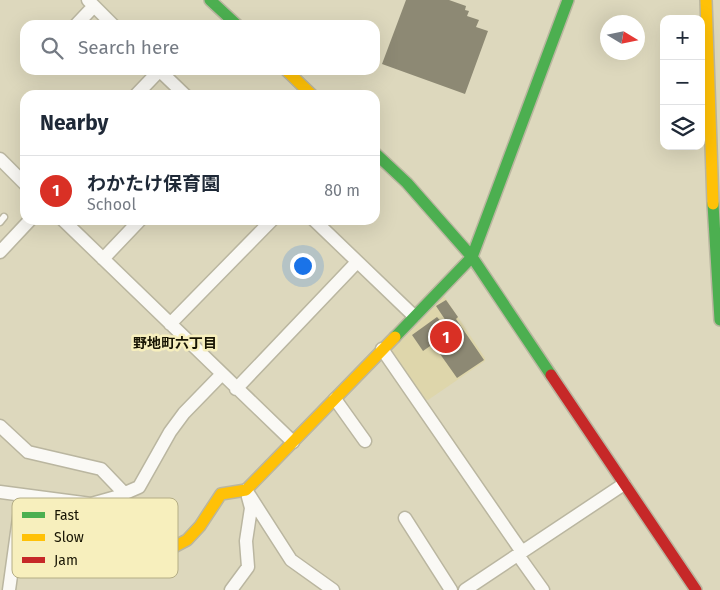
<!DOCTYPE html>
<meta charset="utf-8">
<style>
:root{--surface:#fff;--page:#f6f6f7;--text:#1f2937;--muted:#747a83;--line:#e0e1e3;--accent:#d93025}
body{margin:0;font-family:"Fira Sans","Noto Sans JP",sans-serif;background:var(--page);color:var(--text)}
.controls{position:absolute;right:15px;top:15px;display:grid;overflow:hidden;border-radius:10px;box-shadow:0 5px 20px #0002}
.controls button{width:45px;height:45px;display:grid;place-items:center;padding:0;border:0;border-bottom:1px solid var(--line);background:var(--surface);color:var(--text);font:25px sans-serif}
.compass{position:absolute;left:600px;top:15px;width:45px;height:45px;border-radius:50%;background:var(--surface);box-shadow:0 5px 20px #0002;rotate:100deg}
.you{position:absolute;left:302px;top:265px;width:18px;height:18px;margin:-12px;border:4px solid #fff;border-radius:50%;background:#1a73e8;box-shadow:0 0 0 8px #1a73e833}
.badge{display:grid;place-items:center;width:32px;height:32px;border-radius:50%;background:var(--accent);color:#fff;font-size:16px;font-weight:700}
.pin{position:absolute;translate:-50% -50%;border:2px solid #fff;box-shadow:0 1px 5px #0006}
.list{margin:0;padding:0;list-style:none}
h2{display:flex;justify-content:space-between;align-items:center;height:65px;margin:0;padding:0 20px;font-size:21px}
h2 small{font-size:16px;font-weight:400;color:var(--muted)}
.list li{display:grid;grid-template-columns:32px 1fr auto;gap:15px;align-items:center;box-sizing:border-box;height:70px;padding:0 20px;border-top:1px solid var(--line)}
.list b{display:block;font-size:19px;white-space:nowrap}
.list p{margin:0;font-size:16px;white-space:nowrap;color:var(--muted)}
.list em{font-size:16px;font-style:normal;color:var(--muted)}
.icon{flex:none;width:28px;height:28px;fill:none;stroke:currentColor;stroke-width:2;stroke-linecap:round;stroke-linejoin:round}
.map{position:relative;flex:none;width:720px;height:590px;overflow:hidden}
.search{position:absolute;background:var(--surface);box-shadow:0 5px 20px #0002;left:20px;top:20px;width:360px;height:55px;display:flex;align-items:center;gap:12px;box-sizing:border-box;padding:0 18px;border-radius:15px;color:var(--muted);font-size:19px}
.panel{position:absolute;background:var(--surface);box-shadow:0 5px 20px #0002;left:20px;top:90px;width:360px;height:135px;border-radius:15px}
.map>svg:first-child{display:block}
.built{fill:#ded6ab}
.building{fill:#8d8974}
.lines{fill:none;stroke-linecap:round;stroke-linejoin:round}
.lane-casing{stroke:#bab6a0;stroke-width:9}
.street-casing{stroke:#bab6a0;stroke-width:15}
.fast-casing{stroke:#bab6a0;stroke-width:14}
.slow-casing{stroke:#bab6a0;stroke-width:14}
.jam-casing{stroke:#bab6a0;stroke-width:14}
.lane{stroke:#faf9f5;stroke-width:6}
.street{stroke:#faf9f5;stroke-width:12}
.fast{stroke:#4caf50;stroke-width:11}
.slow{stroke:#ffc107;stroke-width:11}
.jam{stroke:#c62828;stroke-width:11}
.labels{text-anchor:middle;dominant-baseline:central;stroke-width:5;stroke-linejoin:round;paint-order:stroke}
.neighbourhood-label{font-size:14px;font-weight:bold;fill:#171403;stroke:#f7efbd}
.key{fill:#f7efbd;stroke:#b4ad85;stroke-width:1}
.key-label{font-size:14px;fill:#171403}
</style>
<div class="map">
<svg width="720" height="590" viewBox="0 0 720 590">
<rect width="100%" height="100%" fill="#ddd8bd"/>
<path class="built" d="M444 296 485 358V361L428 400 424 399 391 352Z"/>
<path class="building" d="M406 0H449L466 6 465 10 469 11 467 16 479 20 476 27 488 31 465 94 382 64Z
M446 300 458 317 456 319 484 360 457 378 433 344 423 351 412 335 437 317 445 326 448 324 436 306Z"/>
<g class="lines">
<defs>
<path id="lane" d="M0 222 4 217"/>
<path id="street" d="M88 0 113 25
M76 25 94 6
M159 70 185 95
M136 95 160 70
M0 159 25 184
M63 220 293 442
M314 220 414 316
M0 252 30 220
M103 259 140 220
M170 324 272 220
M382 349 522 552
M236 389 357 262
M335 399 365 441
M0 426 28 452 101 469 124 493
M246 490 291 560 333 590
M0 492 91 504 116 497 139 487 170 432 184 413 221 375
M405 518 451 590
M518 555 543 590
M9 590 22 496
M231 590 248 567 246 541 251 508 248 497
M465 590 624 484"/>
<path id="fast" d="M210 0 237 25
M375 153 407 183 472 257 551 375
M713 204 720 320
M395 337 472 257 568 0"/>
<path id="slow" d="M706 0 713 204
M286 70 312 95
M130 570 187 540 200 526 221 494 246 490 395 337"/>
<path id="jam" d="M551 375 696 590"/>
</defs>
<use href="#lane" class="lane-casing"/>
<use href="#street" class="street-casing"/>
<use href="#fast" class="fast-casing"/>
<use href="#slow" class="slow-casing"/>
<use href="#jam" class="jam-casing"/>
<use href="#lane" class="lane"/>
<use href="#street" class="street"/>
<use href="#fast" class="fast"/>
<use href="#slow" class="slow"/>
<use href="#jam" class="jam"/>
</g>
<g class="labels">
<g class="neighbourhood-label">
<text x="175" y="343">野地町六丁目</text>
</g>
</g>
<rect x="12" y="498" width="166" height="80" rx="8" class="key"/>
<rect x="22" y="512" width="23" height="6" fill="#4caf50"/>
<rect x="22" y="534" width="23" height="7" fill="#ffc107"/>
<rect x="22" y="557" width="23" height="6" fill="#c62828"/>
<g class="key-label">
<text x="54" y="520">Fast</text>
<text x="54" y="542">Slow</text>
<text x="54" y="565">Jam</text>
</g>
</svg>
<div class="controls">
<button>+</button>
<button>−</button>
<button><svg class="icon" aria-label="layers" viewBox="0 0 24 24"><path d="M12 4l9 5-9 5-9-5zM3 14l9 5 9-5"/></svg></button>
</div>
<svg class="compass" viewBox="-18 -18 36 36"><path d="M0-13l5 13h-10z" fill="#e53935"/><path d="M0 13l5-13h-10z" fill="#747a83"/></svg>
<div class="you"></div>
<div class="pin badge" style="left:446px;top:337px">1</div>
<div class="search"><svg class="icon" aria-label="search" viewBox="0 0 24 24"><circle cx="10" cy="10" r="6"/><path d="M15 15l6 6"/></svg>Search here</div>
<section class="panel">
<h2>Nearby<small></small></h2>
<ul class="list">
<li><span class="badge">1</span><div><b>わかたけ保育園</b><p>School</p></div><em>80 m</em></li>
</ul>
</section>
</div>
